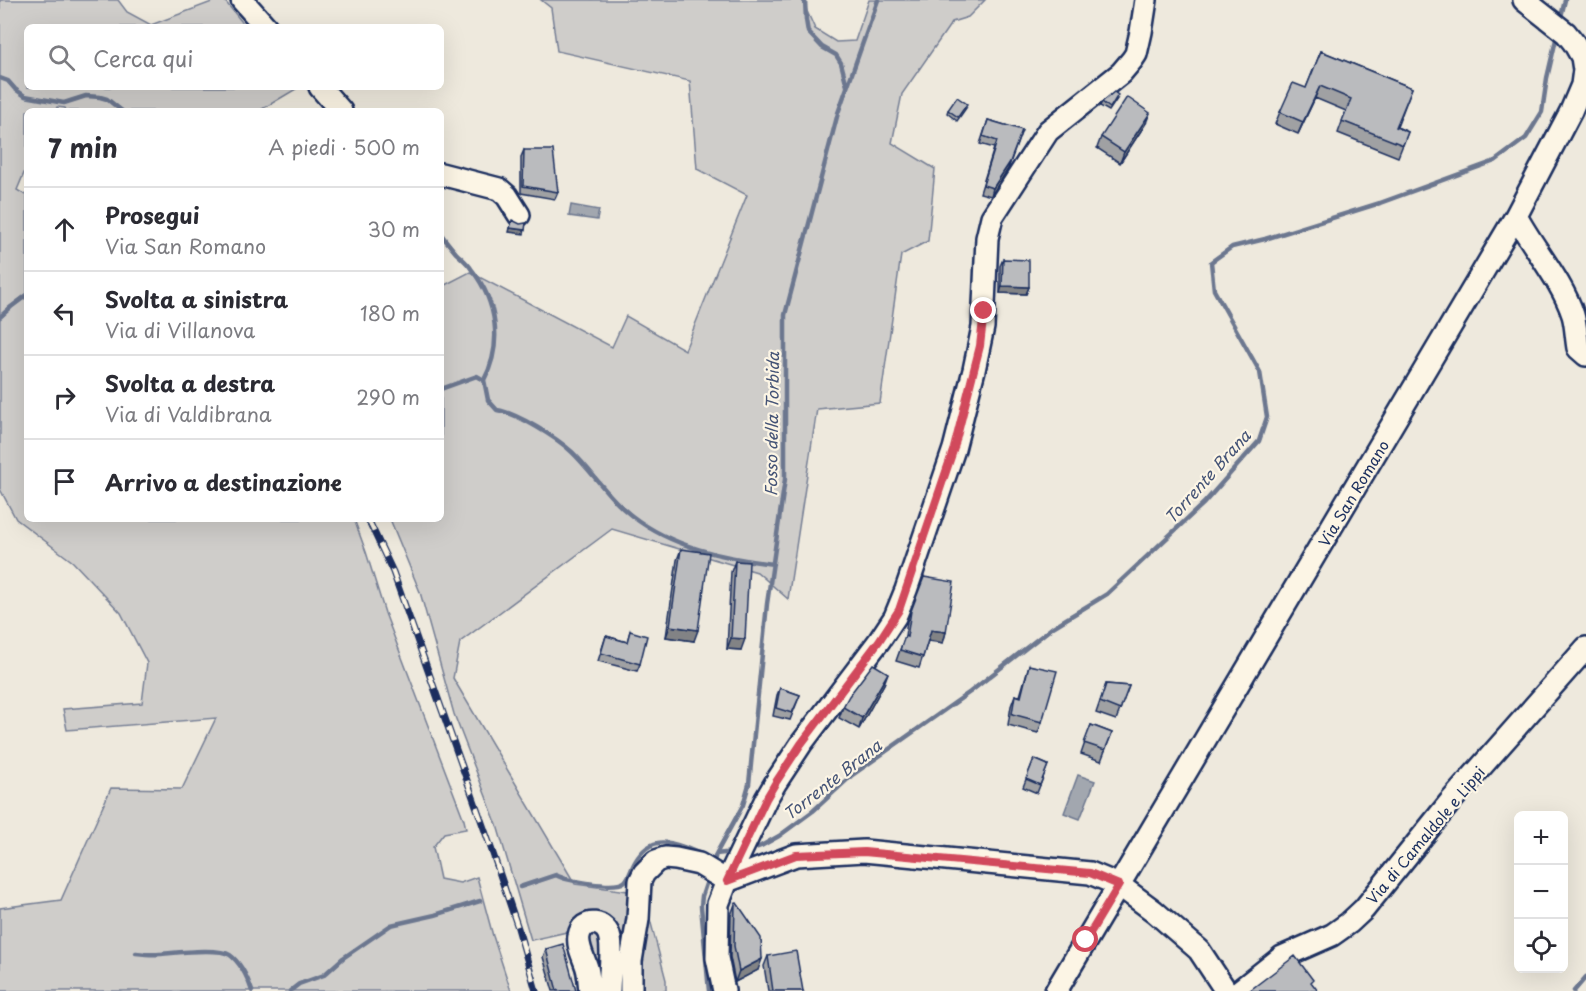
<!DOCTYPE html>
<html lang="it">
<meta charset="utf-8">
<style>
:root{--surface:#fff;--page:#f2f2f3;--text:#2b2b33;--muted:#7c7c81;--line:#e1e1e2}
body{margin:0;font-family:"Playpen Sans",sans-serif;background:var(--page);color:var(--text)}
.controls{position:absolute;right:18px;bottom:18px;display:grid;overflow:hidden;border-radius:9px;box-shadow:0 6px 24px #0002}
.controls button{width:54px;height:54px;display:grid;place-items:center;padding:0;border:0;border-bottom:2px solid var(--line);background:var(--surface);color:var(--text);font:30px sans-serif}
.stop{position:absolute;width:18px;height:18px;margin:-14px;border:4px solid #d1495b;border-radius:50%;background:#fff}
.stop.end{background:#d1495b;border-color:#fff;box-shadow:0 2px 6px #0008}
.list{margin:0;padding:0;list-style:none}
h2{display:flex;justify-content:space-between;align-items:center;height:78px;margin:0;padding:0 24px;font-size:26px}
h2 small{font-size:20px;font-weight:400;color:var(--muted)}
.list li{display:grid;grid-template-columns:39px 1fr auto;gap:18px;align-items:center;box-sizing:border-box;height:84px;padding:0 24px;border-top:2px solid var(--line)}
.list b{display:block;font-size:22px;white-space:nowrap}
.list p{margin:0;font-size:20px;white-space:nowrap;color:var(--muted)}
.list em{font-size:20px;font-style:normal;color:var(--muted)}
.icon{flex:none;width:33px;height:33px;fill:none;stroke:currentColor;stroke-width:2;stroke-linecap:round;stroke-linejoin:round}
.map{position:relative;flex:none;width:1586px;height:991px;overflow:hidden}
.search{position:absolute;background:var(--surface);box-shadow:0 6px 24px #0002;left:24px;top:24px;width:420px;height:66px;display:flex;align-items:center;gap:15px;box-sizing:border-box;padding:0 21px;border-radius:9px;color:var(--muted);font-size:22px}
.panel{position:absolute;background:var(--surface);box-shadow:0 6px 24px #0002;left:24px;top:108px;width:420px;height:414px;border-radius:9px}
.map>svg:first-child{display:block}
.green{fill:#cfcdca;stroke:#757e94;stroke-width:1.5}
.water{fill:#a2a7af;stroke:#6c778f;stroke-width:1.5}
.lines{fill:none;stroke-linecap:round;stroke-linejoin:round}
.stream{stroke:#6c778f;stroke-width:4.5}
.minor-casing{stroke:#1b2f5e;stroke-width:26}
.minor{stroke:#fcf5e5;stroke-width:21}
.rail-casing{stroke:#1b2f5e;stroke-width:7}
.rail{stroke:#fcf5e5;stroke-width:4.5;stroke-dasharray:14;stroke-linecap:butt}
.wall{fill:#a0a1a3;stroke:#1b2f5e;stroke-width:1.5}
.shaded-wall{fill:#828385;stroke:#1b2f5e;stroke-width:1.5}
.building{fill:#babbbe;stroke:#1b2f5e;stroke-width:1.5}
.route{stroke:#d1495b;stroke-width:8}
.labels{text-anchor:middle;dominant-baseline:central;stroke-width:4.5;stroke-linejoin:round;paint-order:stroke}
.street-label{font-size:15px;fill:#1b2f5e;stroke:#fcf5e5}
.water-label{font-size:16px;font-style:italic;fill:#445376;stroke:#fcf5e5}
</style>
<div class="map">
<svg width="1586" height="991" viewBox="0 0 1586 991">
<rect width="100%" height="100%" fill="#eee9dd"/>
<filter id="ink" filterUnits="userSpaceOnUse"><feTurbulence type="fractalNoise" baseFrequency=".0167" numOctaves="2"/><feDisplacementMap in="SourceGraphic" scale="12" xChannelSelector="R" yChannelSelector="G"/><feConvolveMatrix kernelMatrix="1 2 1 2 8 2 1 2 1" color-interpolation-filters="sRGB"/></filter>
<g filter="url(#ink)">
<path class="green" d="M0 0H118L127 12 151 25 217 0H224L246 27H27V87H295L296 89 259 111H66L65 108 57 107 56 111H27V166L17 190 27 196V519H354L366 552 385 613 464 820 466 829 444 833 433 847 440 879 460 883 477 877 493 936 511 991H0V908L61 900 111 788 182 789 216 718 67 730 63 709 142 703 147 663 121 613 73 562 16 519 0 489Z
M541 0H802L815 29 836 42 855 41 869 0H985L968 17 952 22 902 94 892 143 935 169 928 241 901 255 880 403 817 409 788 599 757 572 612 529 460 642 453 678 575 884 643 893 666 980V991H579L567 932 531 940 497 825 454 714 420 592 390 519H441V287L470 272 612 347 626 316 685 350 747 195 697 169 690 81 557 51 551 8Z"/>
<path class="water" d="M571 205 599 210 597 220 569 216Z
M1078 775 1095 781 1080 819 1064 813Z"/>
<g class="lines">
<path class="stream" d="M805 0 806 20 808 32 822 47 836 55 841 63 847 86
M1560 21 1565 0
M0 78 8 81 15 89 25 96 64 103 86 96 100 97 107 99 122 111
M441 234C446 241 451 247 456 253 461 258 468 263 472 270 497 302 503 344 484 380
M0 317 11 307 27 295
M441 389 477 376 484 380 488 400 497 410C517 413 557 438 572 452 593 472 608 498 632 516 672 547 723 558 773 564
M750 850 761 846 779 836 813 811 851 776 970 692 1053 627 1107 594 1204 503 1259 441 1267 417 1260 372 1214 290 1211 262 1232 247 1265 239 1380 203 1495 161 1526 138 1542 112 1547 78 1557 35
M716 854 733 852
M713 864 716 854 743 805 749 784 767 604 785 479V315L838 113 878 0
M708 878 702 896 701 906 709 991
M520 887 556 875C566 881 615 889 624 882 630 878 631 868 635 862 653 831 675 844 701 854
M136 953C144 954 152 955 160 954 174 953 219 947 230 955 241 963 248 979 252 991
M290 991 299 984 324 975 343 958 391 925 435 915 480 901
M1574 991 1586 977"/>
<defs>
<path id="minor" d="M242 0 266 27
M320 87 341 111
M441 174 499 189 507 196 519 215
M1516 216C1533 248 1562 281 1573 315 1576 325 1576 337 1578 348L1586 355
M727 881 796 855 864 851 1090 873 1119 885 1154 911 1199 950 1226 991
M590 991C589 983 589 975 587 968 584 958 577 946 579 936 582 917 607 920 610 939 613 956 609 975 609 991
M631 991V961L638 919 640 881 644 873 656 861 665 858 676 859 699 864 727 881
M724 991 717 958 718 904 727 881 766 799 776 782 801 744 879 641 895 617 906 590 954 449 974 370 983 327 987 238 992 217 1048 131 1121 73 1132 60 1136 54 1141 32 1146 0
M1056 991 1516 216 1571 111 1582 85 1584 70 1582 57 1574 43 1566 33 1524 0
M1239 991 1282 957 1332 935 1349 923 1364 909 1450 802 1586 648"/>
</defs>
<use href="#minor" class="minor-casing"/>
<use href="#minor" class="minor"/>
<defs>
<path id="rail" d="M368 519 393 572 491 848 518 928 536 991"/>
</defs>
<use href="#rail" class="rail-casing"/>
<use href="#rail" class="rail"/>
</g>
<path class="wall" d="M1321 51 1412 88 1397 127 1408 132 1398 157 1338 133 1346 111 1315 98 1298 134 1275 124 1280 112 1306 88Z
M1117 99 1109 111 1100 106 1102 102Z
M966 108 957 121 947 113 948 110Z
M988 120 1022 130 1008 169 991 196 980 193 994 148 980 144Z
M1146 123 1120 163 1097 148 1101 137Z
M524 150 558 192 555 199 521 193V157Z
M1003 259 1029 287 1026 294 1000 293V266Z
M681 549 694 641 666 637 677 560Z
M735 561 741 650 727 649 731 572Z
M924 577 946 632 943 643 928 641 919 668 896 661 905 636 907 621Z
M630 631 640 664 637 671 598 661 606 636 627 642Z
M1029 665 1042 722 1038 733 1008 725 1011 706 1015 695 1020 696Z
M884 684 859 729 839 718 843 707Z
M1106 684 1129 686 1116 720 1096 713Z
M780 688 800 695 790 720 773 716 777 695Z
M1091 725 1112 733 1101 761 1081 754Z
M1034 759 1048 765 1037 793 1023 787Z
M735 904 758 970 735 982 730 957 731 915Z
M546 949 576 991H553L543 957Z
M768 956 803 991H768L764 966Z"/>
<path class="shaded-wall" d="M1320 86 1315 98 1298 134 1303 122Z
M1150 113 1146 123 1120 163 1124 152Z
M1010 162 1008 169 991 196 993 188Z
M510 228 525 230 524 234 509 232Z
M1002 286 1029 287 1026 294 1000 293Z
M670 626 698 630 694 641 666 637Z
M931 630 946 632 943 643 928 640Z
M731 638 745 639 741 650 727 649Z
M888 673 884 684 859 729 862 718Z
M762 959 758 970 735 982 739 971Z"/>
<path class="building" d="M1321 51 1412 88 1396 127 1408 132 1403 145 1342 121 1351 99 1320 86 1303 122 1280 112 1293 83 1306 88Z
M1114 92 1118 95 1110 108 1102 102Z
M957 97 967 104 958 117 948 110Z
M1127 97 1150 113 1124 152 1101 137Z
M988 120 1022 130 1010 162 993 188 983 185 997 141 983 136Z
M524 150H553L558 192 523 186Z
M512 220 520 224 526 223 525 230 510 228Z
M1003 259 1029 260V287L1002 286Z
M681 549 709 553 698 630 670 626Z
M735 561 749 562 745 639 731 638Z
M924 577 954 582 946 632 931 630 923 657 900 650 905 636 907 637 911 611Z
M630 631 647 636 640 664 601 653 606 636 627 642Z
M873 664 888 673 862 718 843 707 849 696Z
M1029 665 1057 671 1042 722 1012 714 1015 695 1021 697Z
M1106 684 1129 686 1120 710 1100 702Z
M780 688 800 695 792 713 776 708Z
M1091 725 1112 733 1105 750 1084 743Z
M1034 759 1048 765 1040 785 1026 779Z
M737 903 761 938 762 959 739 971 734 946 735 904Z
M563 944 576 991H557L546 949Z
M796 951 803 991H773L768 956Z
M1295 956 1313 980 1311 982 1318 991H1249Z"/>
</g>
<g class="lines" filter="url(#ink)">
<path class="route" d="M984 311 980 346 954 448 899 610 879 641 801 744 776 782 766 799 727 881 796 855 864 852 1090 873 1119 885 1086 940"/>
</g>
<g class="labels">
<g class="street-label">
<text transform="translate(1353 493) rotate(-59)">Via San Romano</text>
<text transform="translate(1425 835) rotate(-50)">Via di Camaldole e Lippi</text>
</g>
<g class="water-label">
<text transform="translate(771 424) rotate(-89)">Fosso della Torbida</text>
<text transform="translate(1207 476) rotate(-48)">Torrente Brana</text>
<text transform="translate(832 779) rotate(-38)">Torrente Brana</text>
</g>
</g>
</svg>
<div class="controls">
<button>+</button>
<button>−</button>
<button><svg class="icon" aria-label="locate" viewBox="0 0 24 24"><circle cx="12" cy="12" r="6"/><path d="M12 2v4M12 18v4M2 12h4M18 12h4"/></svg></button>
</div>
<div class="stop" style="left:1086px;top:940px"></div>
<div class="stop end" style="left:984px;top:311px"></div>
<div class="search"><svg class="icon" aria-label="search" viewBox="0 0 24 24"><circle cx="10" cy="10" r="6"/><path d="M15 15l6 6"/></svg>Cerca qui</div>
<section class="panel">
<h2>7 min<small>A piedi · 500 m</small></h2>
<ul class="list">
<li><svg class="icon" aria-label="ahead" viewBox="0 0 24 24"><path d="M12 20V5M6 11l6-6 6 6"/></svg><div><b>Prosegui</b><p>Via San Romano</p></div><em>30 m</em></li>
<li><svg class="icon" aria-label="left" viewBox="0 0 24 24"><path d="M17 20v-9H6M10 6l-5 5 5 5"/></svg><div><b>Svolta a sinistra</b><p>Via di Villanova</p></div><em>180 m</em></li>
<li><svg class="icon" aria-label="right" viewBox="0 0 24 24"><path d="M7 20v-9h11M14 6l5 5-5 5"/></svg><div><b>Svolta a destra</b><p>Via di Valdibrana</p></div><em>290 m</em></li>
<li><svg class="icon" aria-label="arrive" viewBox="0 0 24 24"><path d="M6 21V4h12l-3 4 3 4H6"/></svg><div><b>Arrivo a destinazione</b></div></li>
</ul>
</section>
</div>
